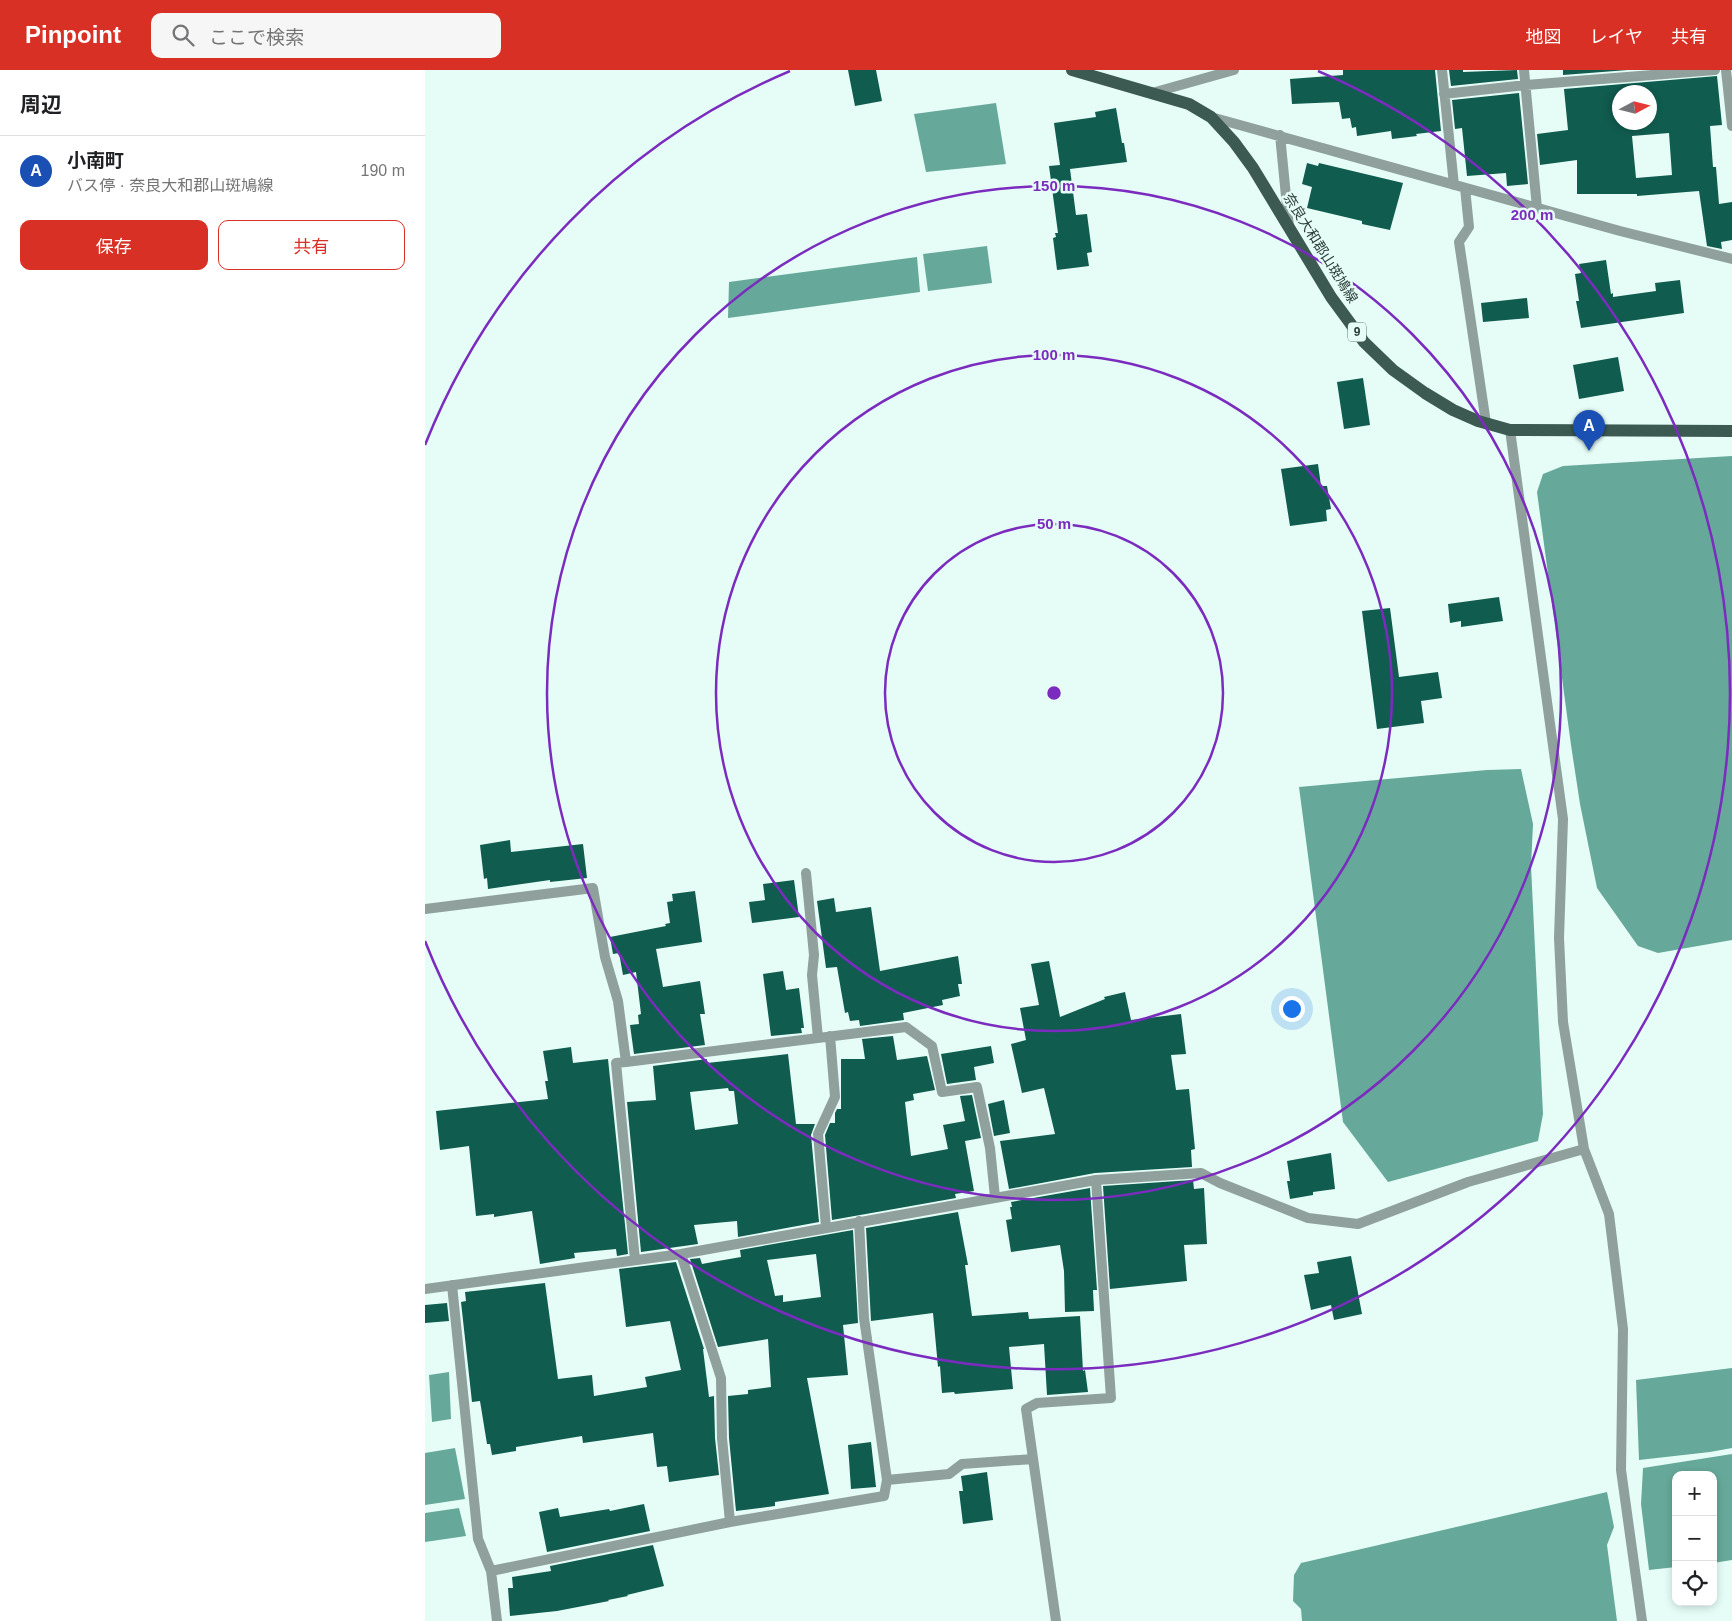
<!DOCTYPE html>
<html lang="ja">
<meta charset="utf-8">
<style>
:root{--surface:#fff;--page:#f6f6f6;--text:#202124;--muted:#757577;--line:#e0e0e0;--accent:#d93025}
body{margin:0;font-family:Arial,"Noto Sans JP",sans-serif;background:var(--page);color:var(--text)}
.controls{position:absolute;right:15px;bottom:15px;display:grid;overflow:hidden;border-radius:10px;box-shadow:0 2px 8px #0003}
.controls button{width:45px;height:45px;display:grid;place-items:center;padding:0;border:0;border-bottom:1px solid var(--line);background:var(--surface);color:var(--text);font:25px sans-serif}
.compass{position:absolute;left:1187px;top:15px;width:45px;height:45px;border-radius:50%;background:var(--surface);box-shadow:0 2px 8px #0003;rotate:83deg}
.you{position:absolute;left:866px;top:938px;width:18px;height:18px;margin:-12px;border:4px solid #fff;border-radius:50%;background:#1a73e8;box-shadow:0 0 0 8px #1a73e833}
.badge{display:grid;place-items:center;width:32px;height:32px;border-radius:50%;background:var(--accent);color:#fff;font-size:16px;font-weight:700}
.pin{position:absolute;translate:-50% -41px;filter:drop-shadow(0 1px 2px #0008)}
.pin::after{content:'';position:absolute;top:26px;width:18px;height:15px;background:inherit;clip-path:polygon(0 0,100% 0,50% 100%)}
.list{margin:0;padding:0;list-style:none}
h2{display:flex;justify-content:space-between;align-items:center;height:65px;margin:0;padding:0 20px;font-size:21px}
h2 small{font-size:16px;font-weight:400;color:var(--muted)}
.list li{display:grid;grid-template-columns:32px 1fr auto;gap:15px;align-items:center;box-sizing:border-box;height:70px;padding:0 20px;border-top:1px solid var(--line)}
.list b{display:block;font-size:19px;white-space:nowrap}
.list p{margin:0;font-size:16px;white-space:nowrap;color:var(--muted)}
.list em{font-size:16px;font-style:normal;color:var(--muted)}
.actions{display:flex;gap:10px;padding:15px 20px}
.actions a{flex:1;padding:11px 0;border:1px solid var(--accent);border-radius:10px;text-align:center;font-size:18px;color:var(--accent)}
.actions .main{background:var(--accent);color:#fff}
.icon{flex:none;width:28px;height:28px;fill:none;stroke:currentColor;stroke-width:2;stroke-linecap:round;stroke-linejoin:round}
.map{position:relative;flex:none;width:1307px;height:1551px;overflow:hidden}
header{display:flex;align-items:center;gap:30px;box-sizing:border-box;height:70px;padding:0 25px;background:var(--accent);color:#fff}
header strong{font-size:24px}
nav{display:flex;gap:28px;margin-inline-start:auto;font-size:18px}
.search{width:350px;height:45px;background:var(--page);display:flex;align-items:center;gap:12px;box-sizing:border-box;padding:0 18px;border-radius:10px;color:var(--muted);font-size:19px}
main{display:flex}
aside{flex:1;background:var(--surface)}
.map>svg:first-child{display:block}
.water{fill:#66a99a}
.building{fill:#105c4f;fill-rule:evenodd}
.lines{fill:none;stroke-linecap:round;stroke-linejoin:round}
.minor{stroke:#90a09c;stroke-width:10}
.primary{stroke:#3c5952;stroke-width:12}
.ring{fill:none;stroke:#7b2cbf;stroke-width:2.5}
.labels{text-anchor:middle;dominant-baseline:central;stroke-width:5;stroke-linejoin:round;paint-order:stroke}
.shield{fill:#e6fdf7;stroke:#647772;stroke-width:1}
.shield-label{font-size:12px;font-weight:bold;fill:#2d3d39}
.street-label{font-size:14px;fill:#2d3d39;stroke:#e6fdf7}
.centre{fill:#7b2cbf;stroke:#e6fdf7;stroke-width:2.5}
.ring-label{font-size:15px;text-anchor:middle;font-weight:bold;fill:#7b2cbf;stroke:#e6fdf7;stroke-width:5;stroke-linejoin:round;paint-order:stroke}
</style>
<header>
<strong>Pinpoint</strong>
<div class="search"><svg class="icon" aria-label="search" viewBox="0 0 24 24"><circle cx="10" cy="10" r="6"/><path d="M15 15l6 6"/></svg>ここで検索</div>
<nav><a>地図</a><a>レイヤ</a><a>共有</a></nav>
</header>
<main>
<aside>
<h2>周辺<small></small></h2>
<ul class="list">
<li><span class="badge" style="background:#1a4fb4">A</span><div><b>小南町</b><p>バス停 · 奈良大和郡山斑鳩線</p></div><em>190 m</em></li>
</ul>
<div class="actions"><a class="main">保存</a><a>共有</a></div>
</aside>
<div class="map">
<svg width="1307" height="1551" viewBox="0 0 1307 1551">
<rect width="100%" height="100%" fill="#e6fdf7"/>
<path class="water" d="M571 33 581 94 501 102 489 44Z
M562 176 567 213 503 221 498 184Z
M492 187 495 222 303 248 304 212Z
M1307 386V870L1233 883 1213 876 1172 818 1155 734 1146 675 1112 422 1118 404 1138 396Z
M1096 699 1108 754 1106 796 1118 1044 1113 1071 963 1112 918 1052 874 717 1062 700Z
M1307 1298V1378L1285 1382 1214 1390 1211 1310Z
M24 1302 26 1349 7 1352 4 1305Z
M30 1378 40 1429 0 1435V1383Z
M1307 1384V1490L1288 1493V1405H1251V1497L1224 1500 1216 1434 1218 1398Z
M1182 1422 1189 1457 1182 1475 1192 1551H877L876 1539 868 1531 869 1505 876 1493Z
M34 1438 41 1466 0 1472V1443Z"/>
<path class="building" d="M423 0H451L457 31 430 36Z
M918 0H1010L1016 61 991 64 992 66 967 69 966 61 932 66 931 57 927 58 925 48 917 49 914 32 867 34 865 9 918 5Z
M1024 0H1038V2L1092 0 1093 9 1026 16Z
M1138 0H1203L1138 5Z
M1292 6 1297 55 1285 56 1288 97H1291L1294 134 1307 132V170L1296 172 1297 179 1282 176 1274 121 1212 126V124H1152V90L1115 95 1112 64 1143 60 1139 19ZM1194 22H1224V52H1194ZM1244 63 1247 105 1211 108 1207 66Z
M1094 23 1103 114 1082 116 1081 103 1042 106 1037 58 1030 59 1027 30Z
M691 38 697 73H699L702 92 645 99 651 145 662 144 667 182 662 183 664 196 632 200 628 168 631 167 630 163H633L624 96 635 95 629 53 671 47 670 42Z
M882 93 893 96 894 93 978 113 965 160 937 154V151L882 138 887 117 877 114Z
M1181 190 1186 224 1188 223V227L1231 221 1230 213 1255 210 1259 243 1156 258 1151 231H1154L1150 204 1156 203 1154 194Z
M1102 228 1104 248 1058 252 1056 233Z
M1193 287 1199 321 1154 329 1148 295Z
M938 308 945 355 919 359 912 312Z
M893 394 896 416H902L906 439 901 440 902 451 865 456 856 399Z
M1074 527 1078 551 1036 557V551L1025 553 1023 534Z
M965 538 974 607 1013 602 1017 628 996 631 999 653 952 659 937 541Z
M85 770 86 782 158 774 162 808 125 812V810L63 819 62 808 59 809 55 775Z
M369 810 374 847 327 853 324 832 340 830 338 814Z
M270 821 277 872 231 879 238 917 275 911 280 944H275L280 975 209 984 205 955 214 954 213 945 216 944 211 902 198 905 194 883 188 884 185 867 241 856 240 854 245 853 242 832 248 831 247 824Z
M409 828 411 842 446 837 455 901 533 886 537 914H533L535 926 517 930 518 935 478 943 479 950 435 956 434 950 425 951 423 942 420 943 412 897 401 898 392 831Z
M624 891 635 947 680 929 679 927 700 922 706 950 756 944 761 984 746 985 751 1020 764 1019 770 1079 766 1080 767 1097 670 1103 584 1119 575 1071 630 1064 619 1018 597 1023 586 974 601 970 595 938 614 935 606 894Z
M358 901 361 920 374 918 379 958H376L377 963 346 966 338 904Z
M468 966 472 990 502 986 510 1020 488 1024 489 1030 480 1032 486 1086 523 1079 518 1055 540 1051 535 1026 547 1025 556 1068 540 1071 549 1121 530 1124 531 1128 407 1150 400 1065 405 1053H410V1043L412 1039H416V989H440L437 969Z
M566 976 569 993 549 997 551 1010 522 1014 516 984Z
M146 977 148 993 183 989 203 1184 192 1186 191 1179 149 1183 150 1188 115 1194 107 1141 69 1147V1144L51 1146 44 1076 15 1080 11 1041 123 1029 120 1011H123L118 981Z
M363 984 371 1054H390L386 1065 394 1152 313 1167 312 1151 269 1155 273 1174 216 1182 202 1032 231 1030 228 996 282 989V993ZM303 1018 304 1021H309L313 1054 270 1060 265 1022Z
M579 1030 585 1063 569 1066 563 1034Z
M906 1083 910 1119 888 1122V1125L865 1129 862 1111H865L862 1091Z
M768 1110 769 1119 779 1118 782 1174 759 1175 762 1211 685 1219 678 1116Z
M665 1118 672 1220H668L669 1241 640 1242 639 1201 635 1175 586 1182 581 1150 587 1149 585 1137H587L586 1132Z
M533 1142 543 1195H540L547 1246 603 1242 604 1249 655 1246 658 1301 660 1300 663 1322 622 1325 619 1274 584 1277 588 1319 530 1324 529 1322 517 1323 515 1296 513 1297 508 1243 446 1251 441 1158Z
M428 1160 433 1253 418 1255 423 1305 382 1308 404 1424 350 1432V1436L311 1441 304 1368 303 1326 323 1324V1320L346 1317 343 1269 293 1277 265 1189 275 1188 277 1194 293 1191 316 1187 315 1180ZM391 1184 396 1227 358 1232V1225L350 1226 342 1190Z
M926 1186 937 1244 909 1250 906 1235 886 1240 879 1205 894 1203 892 1192Z
M251 1192 279 1279H278L284 1327 289 1326 290 1368 294 1405 244 1412 242 1396 232 1397 228 1363 158 1373 157 1366 91 1377V1381L67 1385 65 1374H62L55 1331 47 1332 36 1232 41 1231 40 1222 120 1213 133 1309 167 1305 169 1326 222 1317 220 1307 256 1300 245 1251 201 1257 194 1199Z
M22 1233 24 1251 0 1253V1235Z
M446 1372 451 1417 426 1419 423 1375Z
M562 1402 568 1450 538 1454 534 1421H538L536 1406Z
M219 1434 225 1461 122 1482 114 1442 133 1438 135 1447 184 1439 185 1441Z
M228 1475 239 1516 202 1525 203 1526 183 1530 184 1531 132 1541 85 1546 83 1518H88L87 1507 126 1501 125 1496Z"/>
<g class="lines">
<path class="minor" d="M1017 0 1029 115
M1099 0 1112 138
M1301 0 1307 56
M727 23 809 0
M1019 24 1101 15 1290 0
M786 47 1195 161 1307 189
M855 65 864 157
M1040 118 1044 157 1034 172 1061 353
M1085 360 1138 749 1134 868 1138 952 1159 1079 1184 1144 1198 1259 1196 1400 1217 1551
M381 803 389 885 387 905 393 968
M0 839 168 818 180 887 193 931 201 992 481 957 507 976 517 1022 552 1017 565 1078 570 1127
M201 992 191 993 210 1190
M434 1151 439 1248 462 1410
M401 1157 393 1064 410 1027 405 966
M256 1184 296 1308 297 1368 305 1452
M27 1215 53 1469 66 1501 72 1551
M0 1219 256 1184 671 1110 776 1103 795 1113 883 1148 933 1154 1043 1112 1159 1079
M66 1501 305 1452 459 1426 462 1410 524 1404 537 1394 608 1389
M631 1551 601 1339 612 1333 686 1328 671 1110"/>
<path class="primary" d="M647 0 764 34 786 47 809 72 828 98 906 227 939 272 968 300 1000 323 1028 340 1053 351 1085 360 1307 361"/>
</g>
<g class="ring">
<circle cx="629" cy="623" r="169"/>
<circle cx="629" cy="623" r="338"/>
<circle cx="629" cy="623" r="507"/>
<path d="M0 375A676 676 0 0 1 365 1M893 1A676 676 0 1 1 0 871"/>
</g>
<g class="labels">
<rect class="shield" x="923" y="252.5" width="18" height="19" rx="4"/>
<g class="shield-label">
<text x="932" y="262">9</text>
</g>
<g class="street-label">
<text transform="translate(896 178) rotate(58)">奈良大和郡山斑鳩線</text>
</g>
</g>
<circle cx="629" cy="623" r="8" class="centre"/>
<g class="ring-label">
<text x="629" y="121">150 m</text>
<text x="1107" y="150">200 m</text>
<text x="629" y="290">100 m</text>
<text x="629" y="459">50 m</text>
</g>
</svg>
<div class="controls">
<button>+</button>
<button>−</button>
<button><svg class="icon" aria-label="locate" viewBox="0 0 24 24"><circle cx="12" cy="12" r="6"/><path d="M12 2v4M12 18v4M2 12h4M18 12h4"/></svg></button>
</div>
<svg class="compass" viewBox="-18 -18 36 36"><path d="M0-13l5 13h-10z" fill="#e53935"/><path d="M0 13l5-13h-10z" fill="#757577"/></svg>
<div class="you"></div>
<div class="pin badge" style="left:1164px;top:381px;background:#1a4fb4">A</div>
</div>
</main>
